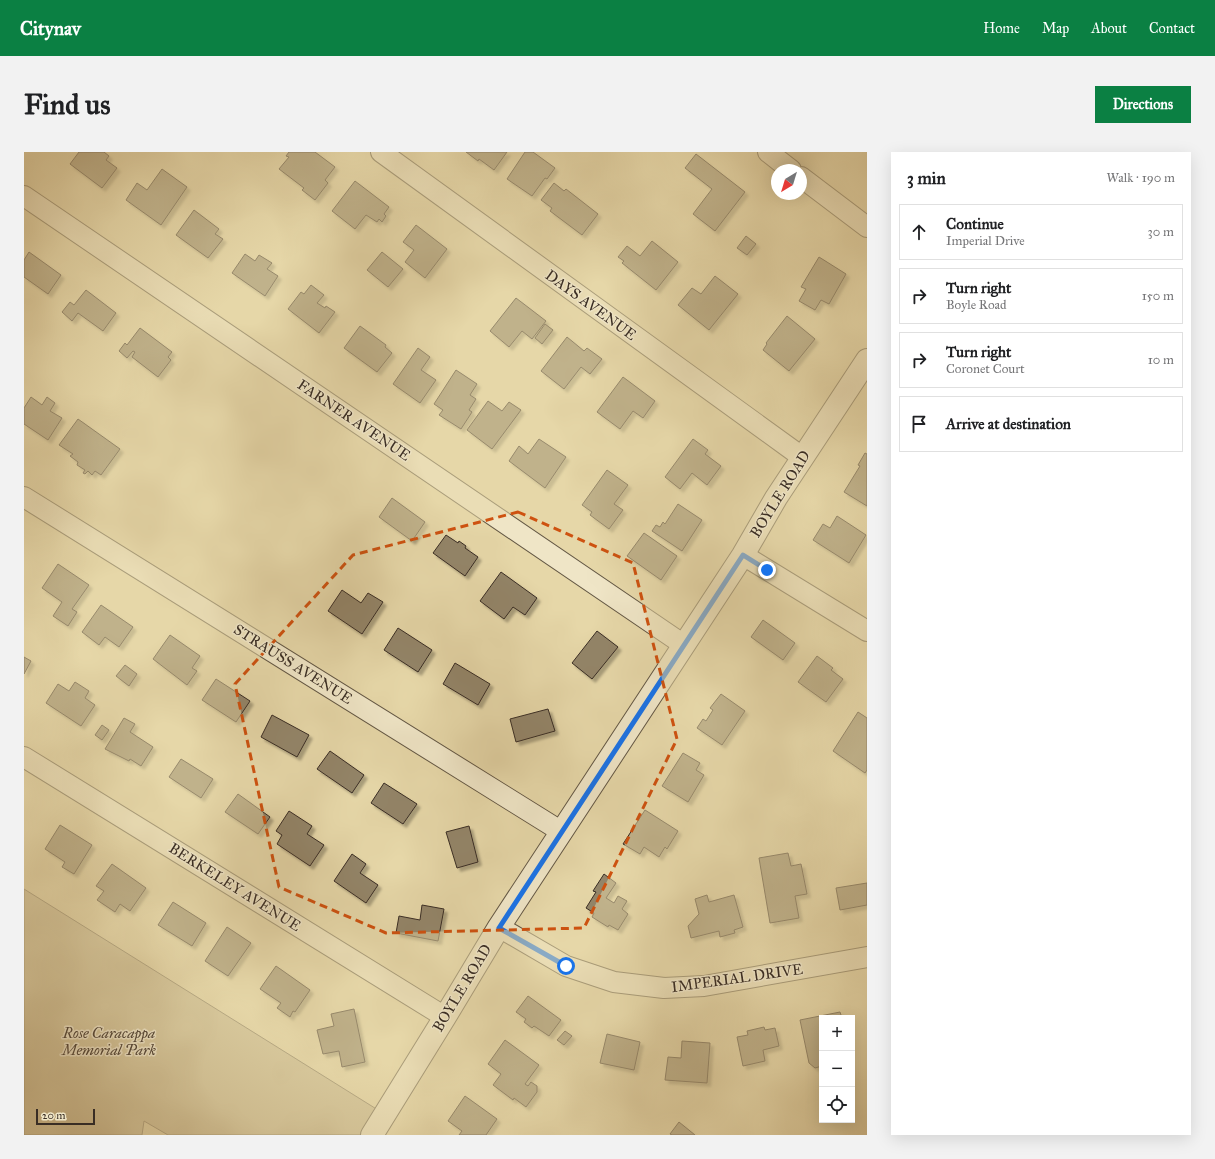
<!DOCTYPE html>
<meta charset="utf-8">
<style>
:root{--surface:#fff;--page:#f2f2f2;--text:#202124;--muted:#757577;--line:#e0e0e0;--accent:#0b8043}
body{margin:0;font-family:"IM FELL Great Primer",serif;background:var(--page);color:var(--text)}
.controls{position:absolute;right:12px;bottom:12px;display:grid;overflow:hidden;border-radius:0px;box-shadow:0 4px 16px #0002}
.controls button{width:36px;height:36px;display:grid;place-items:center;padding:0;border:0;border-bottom:1px solid var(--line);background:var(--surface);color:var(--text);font:20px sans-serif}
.compass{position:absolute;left:747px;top:12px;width:36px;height:36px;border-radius:50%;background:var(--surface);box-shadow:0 4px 16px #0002;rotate:218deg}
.scale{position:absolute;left:12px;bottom:10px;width:59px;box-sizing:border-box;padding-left:4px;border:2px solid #392d24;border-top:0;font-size:11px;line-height:14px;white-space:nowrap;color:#392d24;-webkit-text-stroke:3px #efe5c6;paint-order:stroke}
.stop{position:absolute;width:12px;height:12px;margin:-9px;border:3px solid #1a73e8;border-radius:50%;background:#fff}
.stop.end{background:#1a73e8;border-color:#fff;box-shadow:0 1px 4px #0008}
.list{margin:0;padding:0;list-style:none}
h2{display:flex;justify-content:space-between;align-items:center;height:52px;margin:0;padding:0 16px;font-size:17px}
h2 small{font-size:13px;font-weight:400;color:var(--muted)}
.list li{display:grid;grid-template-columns:26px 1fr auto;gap:12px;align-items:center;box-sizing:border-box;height:56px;margin:0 8px 8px;padding:0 8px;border:1px solid var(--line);border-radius:0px}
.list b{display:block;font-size:15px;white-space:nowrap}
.list p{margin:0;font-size:13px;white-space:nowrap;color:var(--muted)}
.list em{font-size:13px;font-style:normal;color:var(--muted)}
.icon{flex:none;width:22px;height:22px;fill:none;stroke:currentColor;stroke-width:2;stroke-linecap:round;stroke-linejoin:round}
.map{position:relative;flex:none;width:843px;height:983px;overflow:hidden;border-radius:0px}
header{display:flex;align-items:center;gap:24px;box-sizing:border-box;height:56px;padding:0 20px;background:var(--accent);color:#fff}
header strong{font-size:19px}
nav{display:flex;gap:22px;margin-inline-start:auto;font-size:14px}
.intro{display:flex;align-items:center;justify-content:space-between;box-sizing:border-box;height:96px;padding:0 24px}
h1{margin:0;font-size:28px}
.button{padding:10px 18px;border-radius:0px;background:var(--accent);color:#fff;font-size:14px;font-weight:700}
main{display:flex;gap:24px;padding:0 24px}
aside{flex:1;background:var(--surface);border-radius:0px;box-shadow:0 4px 16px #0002}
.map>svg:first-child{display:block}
.green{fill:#c9ba92;stroke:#81745b}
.building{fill:#938569;stroke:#392d24;filter:url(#shadow)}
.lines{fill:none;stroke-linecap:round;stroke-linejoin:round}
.minor-casing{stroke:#645845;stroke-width:22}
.tertiary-casing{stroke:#645845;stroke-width:24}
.minor{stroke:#efe5c6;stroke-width:20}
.tertiary{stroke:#efe5c6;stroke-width:22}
.route{stroke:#1a73e8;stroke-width:5}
.marked{fill:none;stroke:#ce5210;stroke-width:3;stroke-dasharray:8 5;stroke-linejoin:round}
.labels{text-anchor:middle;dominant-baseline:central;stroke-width:3;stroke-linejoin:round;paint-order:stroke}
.street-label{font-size:15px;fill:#392d24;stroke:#efe5c6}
.park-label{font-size:15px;font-style:italic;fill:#56493a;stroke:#efe5c6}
</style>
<header>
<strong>Citynav</strong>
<nav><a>Home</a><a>Map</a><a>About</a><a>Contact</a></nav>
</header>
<div class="intro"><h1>Find us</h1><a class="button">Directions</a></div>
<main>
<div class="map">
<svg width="843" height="983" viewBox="0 0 843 983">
<defs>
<filter id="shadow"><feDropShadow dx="3.5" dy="3.5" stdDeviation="1" flood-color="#0004"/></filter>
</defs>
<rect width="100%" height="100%" fill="#e6d7a8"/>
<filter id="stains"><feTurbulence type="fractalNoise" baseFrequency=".005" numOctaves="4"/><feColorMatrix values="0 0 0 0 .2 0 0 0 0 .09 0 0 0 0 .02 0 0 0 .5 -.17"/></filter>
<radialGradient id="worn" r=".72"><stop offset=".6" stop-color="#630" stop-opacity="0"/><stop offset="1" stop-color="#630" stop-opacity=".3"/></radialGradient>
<path class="green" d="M0 737 354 958 338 983H144L120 969 118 983H0Z"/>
<path class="building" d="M55 0H80L85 4 82 8 93 16 78 36 46 12Z
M265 0H291L311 15 301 28 304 31 291 48 278 38 280 36 255 17 265 5 262 4Z
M442 0H483L470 18 455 7 454 9Z
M501 0H509L531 16 523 27 521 26 508 44 483 27Z
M672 2 721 40 691 79 669 62 688 37 661 16Z
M138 17 163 35 137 73 102 48 113 31 123 38Z
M331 29 365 55 360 62 362 64 358 70 355 67 353 70 342 63 331 77 308 59Z
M530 31 540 39 542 37 574 62 558 83 526 59 528 56 517 48Z
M170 58 195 77 191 82 199 87 184 106 152 83Z
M392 73 423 97 401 126 381 110 390 98 379 90Z
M722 84 732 92 723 103 713 96Z
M628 89 654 110 632 138 598 111 600 109 594 105 603 94 616 104Z
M5 100 37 123 24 142 0 125V108Z
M358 100 379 117 364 135 343 118Z
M221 102 231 109 235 103 248 111 243 117 254 124 241 144 208 121Z
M795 105 822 122 805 152 797 148 791 158 775 149 782 137 777 135Z
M691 124 714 142 685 178 654 153 668 136 677 142Z
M287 133 300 143 293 151 301 156 302 154 311 160 295 181 264 157 277 140 280 142Z
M62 138 92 161 79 179 54 161 48 169 38 160 46 150 50 153Z
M492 146 522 169 508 187 498 179 485 195 466 179Z
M763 164 791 187 765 219 739 198 743 192 742 191Z
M521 172 529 178 518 192 511 186Z
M336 174 362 193 361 195 368 201 353 220 320 196Z
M116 176 148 200 144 205 147 208 134 225 108 205 111 200 109 199 103 206 95 199 101 191 103 193Z
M543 185 560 199 563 196 578 207 566 222 557 215 540 237 517 219Z
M394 196 406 205 397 218 412 228 396 251 369 232Z
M432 218 453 232 446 243 452 247 445 258 448 260 437 277 415 263 419 258 410 252Z
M599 225 631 249 619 266 609 259 596 277 573 260Z
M7 245 18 253 23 245 31 251 26 259 38 266 24 288 0 272V256Z
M464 249 478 259 485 250 497 258 468 297 443 278Z
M54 267 96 297 77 323 71 319 68 323 64 319 61 322 59 321 61 318 53 313 54 310 46 304 49 302 35 293Z
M515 287 542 305 521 336 485 309 495 294 504 302Z
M669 287 684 298 681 302 697 314 683 333 668 321 656 337 641 325Z
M841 301 843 302V354L820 340 836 314 834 313Z
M583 318 604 333 590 352 599 358 585 377 566 363 568 360 558 353Z
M368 346 401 370 388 389 355 365Z
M654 352 678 368 658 399 628 379 632 373 636 375 639 370 641 372Z
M813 364 842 383 825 411 789 388 799 372 806 376Z
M620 381 653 404 637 428 603 404Z
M422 383 434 391 435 389 442 394 441 396 454 405 441 424 409 401Z
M34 412 65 433 48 457 53 460 44 474 29 464 38 450 18 436Z
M477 420 513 446 501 463 489 455 480 467 456 449Z
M318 438 337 451 344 441 359 450 338 482 304 459Z
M77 453 109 475 95 495 81 485 75 493 58 480Z
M739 468 771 491 759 508 727 485Z
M374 476 408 498 394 520 360 498Z
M573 479 594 495 568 527 548 511Z
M146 483 176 504 168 516 173 519 163 533 129 507Z
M793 504 809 516 807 518 819 527 802 550 774 530Z
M0 505 7 509 0 522Z
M431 511 466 532 454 553 419 532Z
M101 513 113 522 105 534 92 524Z
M192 527 226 549 212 570 178 548Z
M51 530 65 539 61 546 71 553 57 574 22 551 34 532 45 539Z
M697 542 721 559 698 593 673 576 679 567 682 569 689 558 686 556Z
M524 557 531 579 492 590 486 567Z
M834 560 843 566V618L841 621 809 599Z
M248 563 285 583 273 605 237 585Z
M100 566 111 572 106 580 129 595 117 614 106 607 105 609 81 597Z
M78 573 85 578 78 588 71 583Z
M306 599 340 623 328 641 293 617Z
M659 601 676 611 672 618 680 623 664 650 638 634Z
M157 607 189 627 177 646 145 625Z
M360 631 393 652 379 672 347 651Z
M214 642 246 665 234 682 201 660Z
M621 658 654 679 643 697 641 695 635 705 620 695 616 702 599 692Z
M265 659 288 674 283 682 300 693 286 714 253 692 258 683 252 679Z
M36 673 68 693 50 722 38 715 41 710 21 697Z
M445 674 454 710 433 716 422 680Z
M764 701 767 714 777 712 783 742 771 744 775 766 746 771 735 706Z
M328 702 342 712 336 721 354 733 342 751 310 729Z
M88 712 122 736 106 759 96 752 91 760 73 748 80 739 72 734Z
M580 722 592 731 582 746 590 751 594 744 603 749 598 757 604 762 594 778 585 773 584 775 568 765 570 761 562 756 572 740 569 739Z
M843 731V753L816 758 812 736Z
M683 743 685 750 710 743 719 775 710 778 711 781 696 785 695 779 667 786 664 774 675 762 671 747Z
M149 750 182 771 168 794 134 773Z
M398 753 420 757 414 789 372 781 375 764 396 768Z
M203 775 227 791 204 824 181 809Z
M252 814 286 838 271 860 269 859 266 865 253 856 257 851 236 837Z
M504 844 537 868 525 884 510 874 508 876 500 870 502 867 492 860Z
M330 857 341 910 318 915 315 899 299 902 293 878 310 874 307 862Z
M816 860 818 866H798V914L791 916 785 911 776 868Z
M740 875 741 878 751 876 755 894 739 898 741 909 719 914 713 885 724 883 723 879Z
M541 879 548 884 540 893 533 888Z
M583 882 616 890 610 918 576 911Z
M481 888 515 913 501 932 504 934 507 930 513 934V940L502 955 490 946 489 948 469 933 477 922 464 912Z
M658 889 686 891 683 931 641 928 644 905 657 906Z
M441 944 473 967 462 983H435L438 979 424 969Z
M655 970 671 983H648L646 982Z"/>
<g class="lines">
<defs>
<path id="minor" d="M357 0 778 305
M744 0 767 18
M777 25 843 75
M0 44 660 493
M0 345 538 680
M719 403 843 479
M0 605 421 865
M475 775 542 814 590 830 640 836 680 834 843 805"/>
<path id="tertiary" d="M348 983 421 865 475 775 719 403 752 346 843 208"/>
</defs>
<use href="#minor" class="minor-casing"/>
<use href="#tertiary" class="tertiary-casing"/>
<use href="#minor" class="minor"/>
<use href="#tertiary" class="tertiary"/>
</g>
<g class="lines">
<path class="route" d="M542 814 475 776 719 403 743 418"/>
</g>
<path d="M0 0H843V983H0ZM494 360 609 411 653 587 560 776 362 781 255 735 211 532 329 403Z" fill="#e6d7a8" fill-opacity=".55" fill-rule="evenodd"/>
<path class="marked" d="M494 360 609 411 653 587 560 776 362 781 255 735 211 532 329 403Z"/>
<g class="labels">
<g class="street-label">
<text transform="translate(567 153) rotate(36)">DAYS AVENUE</text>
<text transform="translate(330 268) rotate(34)">FARNER AVENUE</text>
<text transform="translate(756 342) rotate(-58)">BOYLE ROAD</text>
<text transform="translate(269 512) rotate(32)">STRAUSS AVENUE</text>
<text transform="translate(211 735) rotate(32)">BERKELEY AVENUE</text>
<text transform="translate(713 826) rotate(-8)">IMPERIAL DRIVE</text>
<text transform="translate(438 836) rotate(-59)">BOYLE ROAD</text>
</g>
<g class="park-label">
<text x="85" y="881">Rose Caracappa<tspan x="85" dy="17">Memorial Park</tspan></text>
</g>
</g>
<rect width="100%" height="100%" filter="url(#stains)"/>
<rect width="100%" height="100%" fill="url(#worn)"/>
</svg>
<div class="controls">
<button>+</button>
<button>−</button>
<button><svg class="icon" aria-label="locate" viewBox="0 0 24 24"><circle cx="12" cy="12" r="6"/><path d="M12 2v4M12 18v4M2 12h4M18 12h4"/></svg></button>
</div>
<svg class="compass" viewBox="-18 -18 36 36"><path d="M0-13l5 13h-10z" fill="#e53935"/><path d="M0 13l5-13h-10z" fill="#757577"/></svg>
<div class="scale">20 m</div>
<div class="stop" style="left:542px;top:814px"></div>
<div class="stop end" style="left:743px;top:418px"></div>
</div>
<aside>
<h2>3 min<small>Walk · 190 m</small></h2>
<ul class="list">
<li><svg class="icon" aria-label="ahead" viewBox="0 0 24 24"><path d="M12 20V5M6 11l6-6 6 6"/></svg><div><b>Continue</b><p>Imperial Drive</p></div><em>30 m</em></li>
<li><svg class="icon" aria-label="right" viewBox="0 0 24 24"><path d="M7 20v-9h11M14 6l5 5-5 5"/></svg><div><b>Turn right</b><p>Boyle Road</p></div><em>150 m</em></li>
<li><svg class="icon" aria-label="right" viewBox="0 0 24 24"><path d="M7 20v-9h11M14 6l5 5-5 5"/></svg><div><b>Turn right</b><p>Coronet Court</p></div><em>10 m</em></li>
<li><svg class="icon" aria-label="arrive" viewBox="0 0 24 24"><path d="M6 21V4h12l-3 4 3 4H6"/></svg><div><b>Arrive at destination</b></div></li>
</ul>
</aside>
</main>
